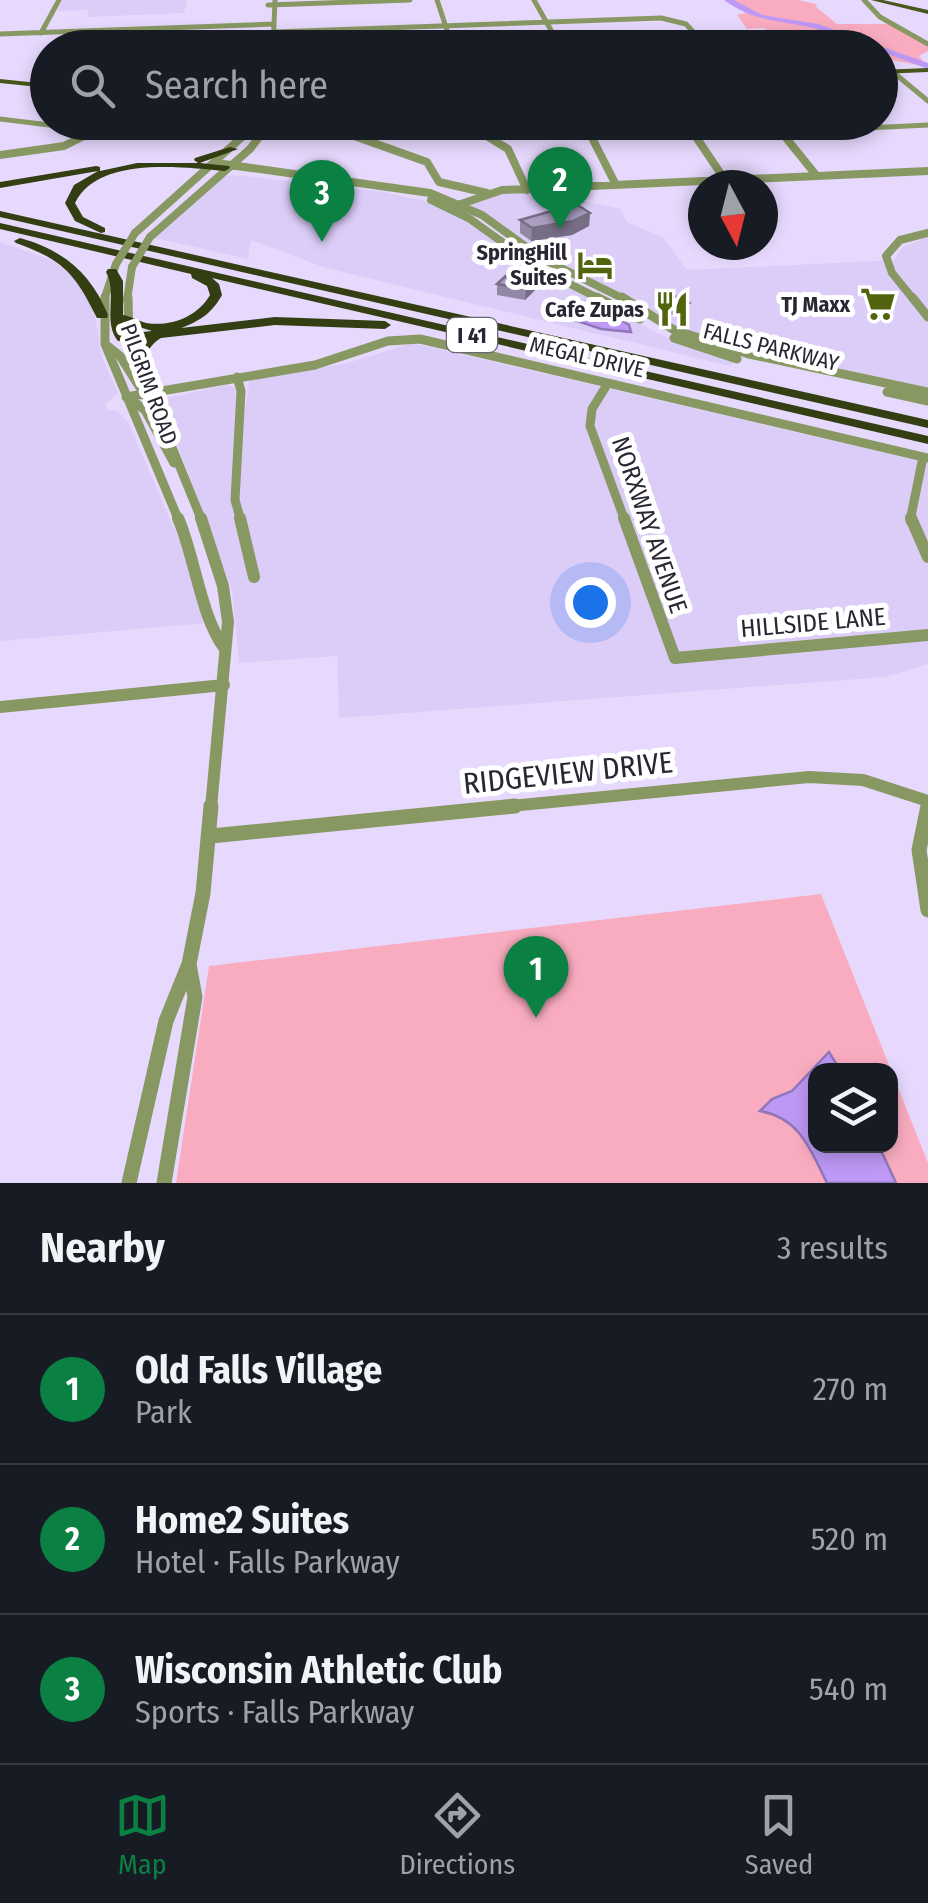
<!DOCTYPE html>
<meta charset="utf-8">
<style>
:root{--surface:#171b24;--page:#242831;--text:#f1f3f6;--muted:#9ea1a6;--line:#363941;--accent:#0b8043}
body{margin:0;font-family:"Fira Sans Condensed",sans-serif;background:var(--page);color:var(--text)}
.controls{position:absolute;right:30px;bottom:30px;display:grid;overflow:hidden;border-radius:20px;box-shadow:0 5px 15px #0003}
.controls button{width:90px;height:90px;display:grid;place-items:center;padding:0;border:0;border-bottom:2px solid var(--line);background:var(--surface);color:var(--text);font:50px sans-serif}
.compass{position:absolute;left:688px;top:170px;width:90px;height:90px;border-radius:50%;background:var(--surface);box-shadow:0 5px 15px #0003;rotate:173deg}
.you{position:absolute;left:590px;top:602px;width:35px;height:35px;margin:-25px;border:8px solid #fff;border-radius:50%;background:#1a73e8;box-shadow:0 0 0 15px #1a73e833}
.badge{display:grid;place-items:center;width:65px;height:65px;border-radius:50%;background:var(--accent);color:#fff;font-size:32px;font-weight:700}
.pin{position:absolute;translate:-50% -82px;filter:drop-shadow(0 2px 5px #0008)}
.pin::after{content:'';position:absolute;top:52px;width:35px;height:30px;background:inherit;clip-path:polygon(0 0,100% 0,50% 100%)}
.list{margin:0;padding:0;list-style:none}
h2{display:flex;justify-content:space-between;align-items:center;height:130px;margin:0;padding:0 40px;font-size:42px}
h2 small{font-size:32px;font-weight:400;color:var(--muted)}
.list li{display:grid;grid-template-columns:65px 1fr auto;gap:30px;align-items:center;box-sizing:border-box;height:150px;padding:0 40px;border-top:2px solid var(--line)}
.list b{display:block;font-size:38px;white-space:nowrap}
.list p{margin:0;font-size:32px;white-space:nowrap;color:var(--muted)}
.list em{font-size:32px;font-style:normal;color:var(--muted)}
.icon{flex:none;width:55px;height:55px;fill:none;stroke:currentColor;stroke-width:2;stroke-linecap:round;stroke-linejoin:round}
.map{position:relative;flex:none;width:928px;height:1183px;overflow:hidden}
.search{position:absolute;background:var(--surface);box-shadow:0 5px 15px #0003;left:30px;right:30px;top:30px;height:110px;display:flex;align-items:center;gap:25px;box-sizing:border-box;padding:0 35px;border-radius:55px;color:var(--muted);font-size:38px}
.sheet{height:580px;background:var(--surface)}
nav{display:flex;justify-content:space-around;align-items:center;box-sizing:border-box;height:140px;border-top:2px solid var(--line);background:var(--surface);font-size:28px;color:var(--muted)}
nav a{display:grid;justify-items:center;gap:5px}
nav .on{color:var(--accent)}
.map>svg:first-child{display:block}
.built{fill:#dcccf8}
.green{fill:#f9acc0;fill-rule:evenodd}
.water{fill:#bd98f4;stroke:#9176ba;stroke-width:2.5}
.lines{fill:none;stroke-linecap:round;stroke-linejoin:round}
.river{fill:#bd98f4;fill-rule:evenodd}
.minor-far4{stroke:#889863;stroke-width:5}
.minor-far3{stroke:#889863;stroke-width:8}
.minor-far2{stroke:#889863;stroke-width:9}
.minor-far1{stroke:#889863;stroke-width:12}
.minor{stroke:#889863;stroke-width:15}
.major{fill:#47561a;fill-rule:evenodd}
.highway{fill:#333e12;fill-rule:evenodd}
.minor-bridge{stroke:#889863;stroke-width:8}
.wall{fill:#9287a5}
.shaded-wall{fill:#776e86}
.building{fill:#aa9dc0;stroke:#776e86;stroke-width:2.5}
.labels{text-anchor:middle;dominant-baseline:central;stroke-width:10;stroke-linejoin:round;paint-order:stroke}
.far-poi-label{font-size:22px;font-weight:bold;fill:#2b2634;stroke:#fff;text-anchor:end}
.shield{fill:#fff;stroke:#6b6771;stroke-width:2.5}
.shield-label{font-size:22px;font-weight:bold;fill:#2b2634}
.far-street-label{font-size:22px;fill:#2b2634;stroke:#fff}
.street-label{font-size:25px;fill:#2b2634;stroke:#fff}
.near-street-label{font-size:30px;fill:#2b2634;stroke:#fff}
</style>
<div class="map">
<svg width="928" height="1183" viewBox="0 0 928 1183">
<rect width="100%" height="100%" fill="#e7d9fe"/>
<path class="built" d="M63 0H187L184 13 87 17 89 10 57 11Z
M233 175 385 192 428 202 477 227 539 272 613 306 656 333 734 361 730 366 326 268 251 240 248 259 154 238 223 177Z
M576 190 580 200 620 209 627 222 663 238 687 270 894 260 903 247 928 237V391L736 349 689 334 544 256 470 204 497 193Z
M0 242 57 262 71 273 94 306 101 355 118 393 105 404 107 410 118 411 129 424 196 580 206 623 0 641Z
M412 343 928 463V664L885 677 339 718 337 656 239 663 232 590 177 444 164 407 167 398 227 385 235 388 236 406 246 404 250 379 344 364Z"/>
<path class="green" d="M731 0H799L819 5 815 6 837 24H890L928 45V51L919 56 928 67 881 58 880 48 850 42 778 43 764 28 747 29 737 15 749 12Z
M821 894 928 1163V1183H176L209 966ZM816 1070H890V1146H816Z"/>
<path class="water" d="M572 298 604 308 629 325 631 332 601 329 557 314Z
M829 1052 840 1070H816V1146H879L896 1183H827C810 1149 800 1118 760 1111L772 1099 792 1091Z"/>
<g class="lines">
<path class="river" d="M724 0H734L762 15 818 24 928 63V69L880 51V48C856 48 836 34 813 28 778 20 754 22 724 0Z"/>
<path class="minor-far4" d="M437 0 453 48
M534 0 561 48
M864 0 880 17 928 44
M268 5 410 0
M273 32 661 18 686 24 708 48
M41 33 59 0
M0 34 274 24
M273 48 275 0
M657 48 785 43
M893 72 928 101
M0 119 99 131
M447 122 482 131
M584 122 588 131
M686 122 692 131
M773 122 780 131
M346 125 351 131
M268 128 403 122
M207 131 252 129
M250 131 257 122
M264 131 269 122
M805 131 928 125"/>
<path class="minor-far3" d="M78 128 126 134 252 129
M349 128 357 137 427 162 439 182 487 193
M474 128 508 149 527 190
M587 128 616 185
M690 128 725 180
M778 128 816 175
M695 136 858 128
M0 155 64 146 94 131
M216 163 430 193 482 215 543 259 626 300
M431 200 470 219 540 269 602 300
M458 205 502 190 928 171
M135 233 252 128
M150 237 250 149 266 128
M104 300 116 264
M127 300 132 267
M914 300 892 273 886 256 900 240 928 233"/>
<path class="minor-far2" d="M105 297V344L179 521
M128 297 129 342 202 521
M597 297 640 319
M622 297 674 330 749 354 928 392
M912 297 928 317
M674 338 737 359
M105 344 120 356 146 397
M237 377 241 391 235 500 241 521
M608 383 592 409 590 426 625 521
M887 392 928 401
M126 397 315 365 388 341 420 339 928 458
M130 399 145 410 174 463
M910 521 923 457"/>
<path class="minor-far1" d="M178 518C195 557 201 618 225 649
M201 518 223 586 228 622 211 808
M240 518 254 577
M624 518 675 658 928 635
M911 518 928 557
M0 707 224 685
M490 808 809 777 863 780 928 801"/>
<path class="minor" d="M928 806 919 850 928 910
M211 836 515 806
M129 1183 166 1021 189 964 203 893 211 806
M164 1183 195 997 189 964"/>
<path class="major" d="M871 0H883L928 10V14Z
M928 68V72L880 74V70Z
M0 79 48 84V88L0 83Z"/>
<path class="highway" d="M230 147 238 149 200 163 229 166 230 168 225 171C181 167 98 156 75 203L83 217 105 228V232L101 233 75 221 65 203 74 185 98 171 0 188V182L96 166 100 167V171L137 163H198L194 160 195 158Z
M0 211 928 420V428L0 217Z
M0 223 928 436V444L212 278 219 284 222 295C212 313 200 321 181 328L275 317 385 321 391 325 385 329 275 325 161 338C147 346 145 361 136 364L129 360 138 340 118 341C102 321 118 294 106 272L108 269H116L123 281V315C131 316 138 321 146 323 171 327 197 317 210 295L207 286 192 278 191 274 0 229ZM123 322 152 331 126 334Z
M20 238C63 250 91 273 108 315L107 318H97C75 274 64 260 16 243L14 241Z"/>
<path class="minor-bridge" d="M116 264 135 233
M132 267 150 237"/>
</g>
<path class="wall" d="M590 213 589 226 572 235 531 241 520 233V220Z
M536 280 535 290 525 300 497 295V284Z
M658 300 688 310 675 316 656 307Z"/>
<path class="shaded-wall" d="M590 213 589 226 572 235 531 241 532 228Z
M536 280 535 290 525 300 526 289Z
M689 303 688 310 675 316 676 309Z"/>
<path class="building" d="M576 204 590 213 573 221 532 228 520 220Z
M509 273 536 280 526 289 497 284Z
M670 294 689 303 676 309 658 300Z"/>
<defs>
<symbol id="hotel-bare" viewBox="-9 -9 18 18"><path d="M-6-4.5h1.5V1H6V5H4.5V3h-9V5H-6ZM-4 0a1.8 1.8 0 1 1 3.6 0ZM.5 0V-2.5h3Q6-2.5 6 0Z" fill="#52640e" stroke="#fff" stroke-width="2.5" paint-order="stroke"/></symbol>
<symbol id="supermarket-bare" viewBox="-9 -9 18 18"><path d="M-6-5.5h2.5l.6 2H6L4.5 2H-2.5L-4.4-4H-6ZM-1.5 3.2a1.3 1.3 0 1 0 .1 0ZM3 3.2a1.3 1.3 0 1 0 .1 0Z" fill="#52640e" stroke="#fff" stroke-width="2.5" paint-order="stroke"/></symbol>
<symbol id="restaurant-bare" viewBox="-9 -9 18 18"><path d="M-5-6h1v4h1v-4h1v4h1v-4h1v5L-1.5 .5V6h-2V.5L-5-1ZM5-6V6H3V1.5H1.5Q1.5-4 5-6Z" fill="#52640e" stroke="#fff" stroke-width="2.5" paint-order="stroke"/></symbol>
</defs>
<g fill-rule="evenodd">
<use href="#hotel-bare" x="570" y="240" width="50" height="50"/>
<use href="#supermarket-bare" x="853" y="279" width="50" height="50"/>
<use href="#restaurant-bare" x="647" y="284" width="50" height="50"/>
</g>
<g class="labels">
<g class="far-poi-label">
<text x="567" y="252">SpringHill<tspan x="567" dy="25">Suites</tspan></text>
<text x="850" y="304">TJ Maxx</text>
<text x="644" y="309">Cafe Zupas</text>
</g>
<rect class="shield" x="447" y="318" width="50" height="34" rx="8"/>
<g class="shield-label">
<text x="472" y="335">I 41</text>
</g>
<g class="far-street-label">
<text transform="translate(771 347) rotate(14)">FALLS PARKWAY</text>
<text transform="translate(587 357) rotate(13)">MEGAL DRIVE</text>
<text transform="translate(149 384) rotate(70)">PILGRIM ROAD</text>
</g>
<g class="street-label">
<text transform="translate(649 525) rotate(71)">NORXWAY AVENUE</text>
<text transform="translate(813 623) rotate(-5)">HILLSIDE LANE</text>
</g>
<g class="near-street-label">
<text transform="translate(568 773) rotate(-6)">RIDGEVIEW DRIVE</text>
</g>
</g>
</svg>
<div class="controls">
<button><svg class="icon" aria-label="layers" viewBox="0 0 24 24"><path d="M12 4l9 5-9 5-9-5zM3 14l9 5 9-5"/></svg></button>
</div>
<svg class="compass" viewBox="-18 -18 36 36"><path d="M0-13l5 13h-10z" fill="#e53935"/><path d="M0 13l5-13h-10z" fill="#9ea1a6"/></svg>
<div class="you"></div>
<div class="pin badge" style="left:536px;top:1018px">1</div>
<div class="pin badge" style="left:560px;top:229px">2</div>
<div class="pin badge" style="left:322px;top:242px">3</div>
<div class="search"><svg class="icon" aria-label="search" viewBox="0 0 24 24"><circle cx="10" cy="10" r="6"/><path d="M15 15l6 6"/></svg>Search here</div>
</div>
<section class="sheet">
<h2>Nearby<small>3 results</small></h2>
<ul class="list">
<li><span class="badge">1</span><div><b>Old Falls Village</b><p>Park</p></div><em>270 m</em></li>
<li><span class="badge">2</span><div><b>Home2 Suites</b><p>Hotel · Falls Parkway</p></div><em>520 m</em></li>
<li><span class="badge">3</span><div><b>Wisconsin Athletic Club</b><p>Sports · Falls Parkway</p></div><em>540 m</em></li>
</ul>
</section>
<nav>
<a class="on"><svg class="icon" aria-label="map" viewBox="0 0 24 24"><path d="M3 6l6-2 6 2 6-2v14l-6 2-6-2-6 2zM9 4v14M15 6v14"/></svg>Map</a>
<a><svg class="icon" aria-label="directions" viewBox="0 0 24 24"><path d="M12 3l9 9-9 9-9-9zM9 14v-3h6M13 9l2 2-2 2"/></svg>Directions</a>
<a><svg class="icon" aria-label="saved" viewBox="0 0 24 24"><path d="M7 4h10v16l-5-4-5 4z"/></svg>Saved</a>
</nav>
